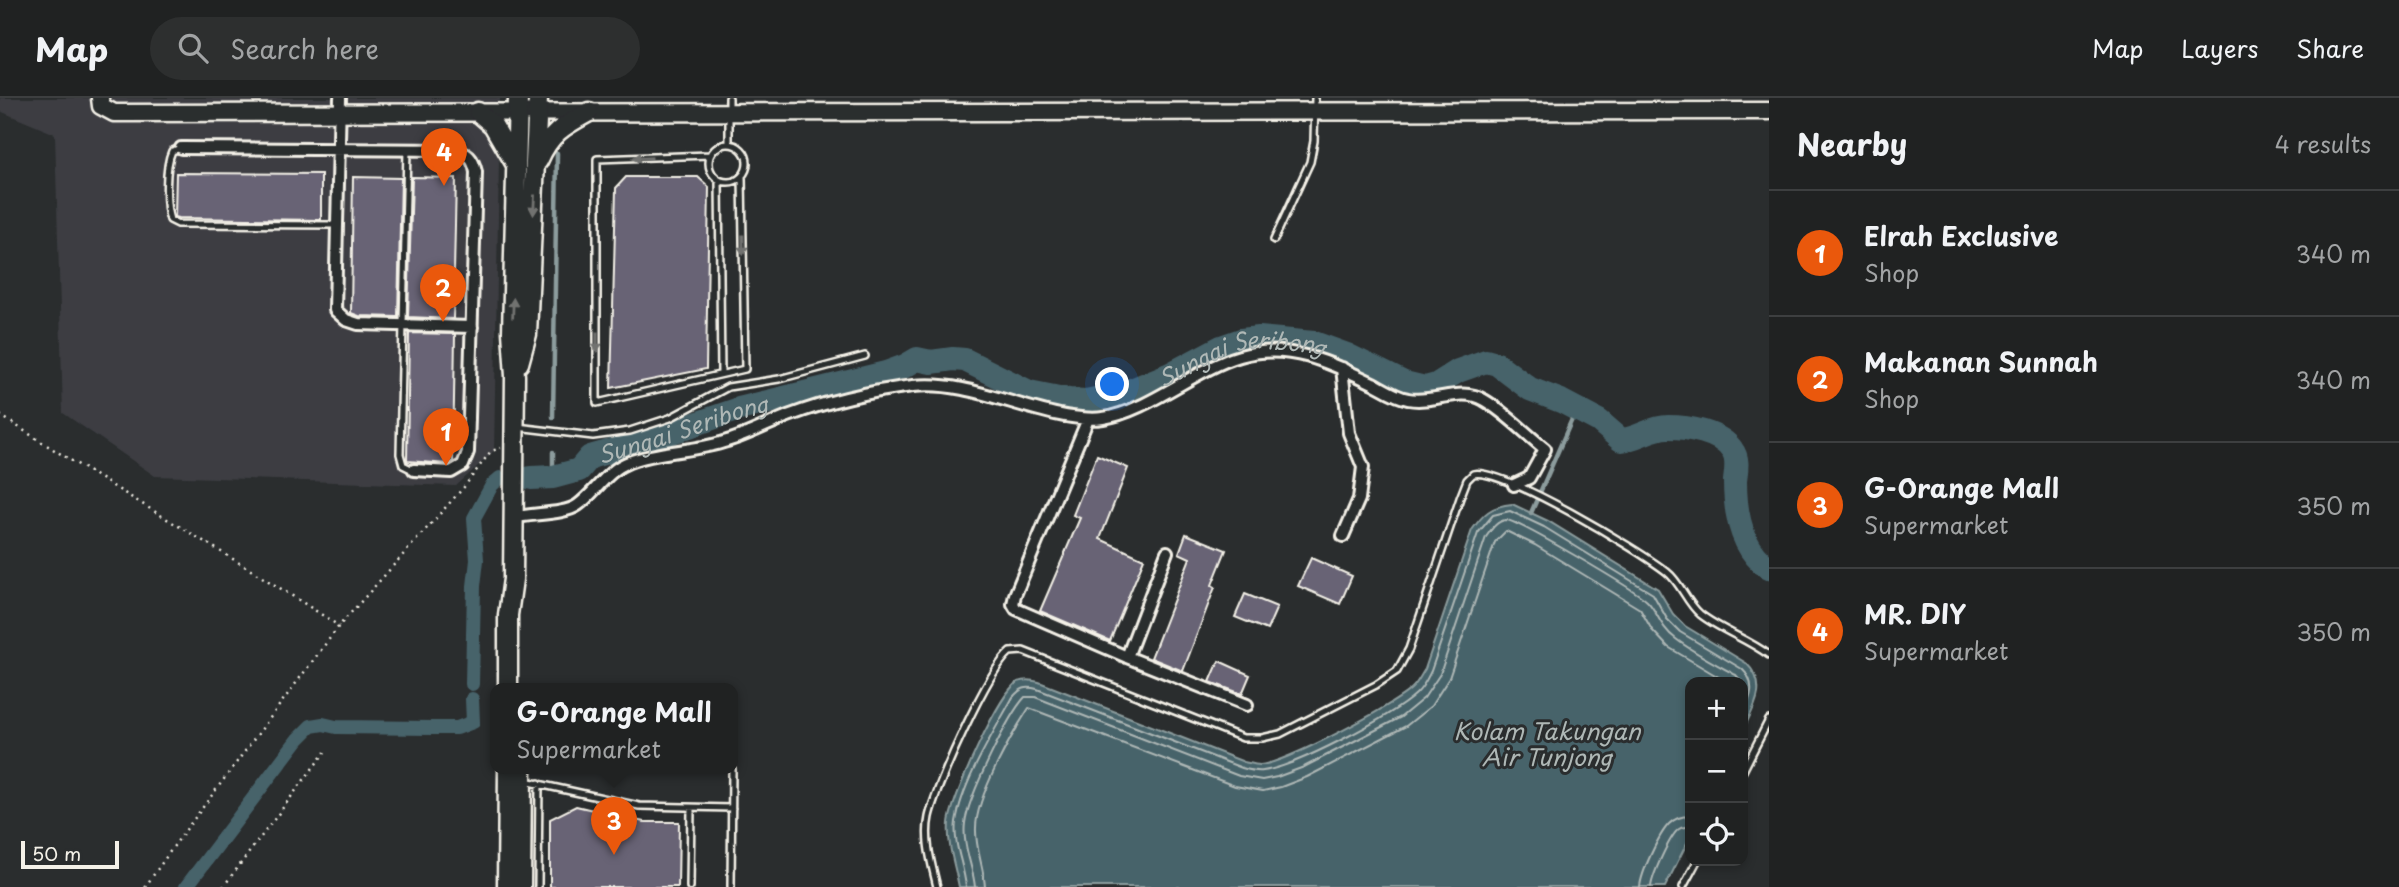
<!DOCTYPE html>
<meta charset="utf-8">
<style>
:root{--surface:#202222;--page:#2d2f2f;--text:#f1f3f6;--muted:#a2a4a5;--line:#3d3f40;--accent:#ea580c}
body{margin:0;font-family:"Playpen Sans",sans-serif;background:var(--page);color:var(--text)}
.controls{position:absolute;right:21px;bottom:21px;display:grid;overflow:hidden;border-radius:14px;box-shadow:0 4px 10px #0003}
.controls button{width:63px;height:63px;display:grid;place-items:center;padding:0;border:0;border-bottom:2px solid var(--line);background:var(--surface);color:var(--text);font:35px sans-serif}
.scale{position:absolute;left:21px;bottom:18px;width:98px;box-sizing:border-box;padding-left:7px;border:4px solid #f4f1e8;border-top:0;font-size:19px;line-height:24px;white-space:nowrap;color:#f4f1e8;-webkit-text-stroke:5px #2a2d2e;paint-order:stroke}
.you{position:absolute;left:1113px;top:287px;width:24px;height:24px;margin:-18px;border:5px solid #fff;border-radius:50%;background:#1a73e8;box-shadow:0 0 0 10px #1a73e833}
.badge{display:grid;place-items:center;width:46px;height:46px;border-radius:50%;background:var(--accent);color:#fff;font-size:23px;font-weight:700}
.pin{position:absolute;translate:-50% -58px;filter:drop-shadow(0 2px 4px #0008)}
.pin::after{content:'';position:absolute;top:37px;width:24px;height:21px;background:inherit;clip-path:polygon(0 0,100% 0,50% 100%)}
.popup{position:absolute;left:490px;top:585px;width:248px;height:91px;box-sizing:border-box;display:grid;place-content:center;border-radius:14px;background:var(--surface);filter:drop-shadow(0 2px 5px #0005);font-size:23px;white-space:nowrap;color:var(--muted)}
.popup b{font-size:26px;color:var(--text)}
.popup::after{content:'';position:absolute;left:50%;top:100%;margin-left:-14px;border:14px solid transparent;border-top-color:var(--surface)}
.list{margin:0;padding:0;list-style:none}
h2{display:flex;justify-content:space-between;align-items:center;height:91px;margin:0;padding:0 28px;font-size:30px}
h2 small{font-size:23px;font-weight:400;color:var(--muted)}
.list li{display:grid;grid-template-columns:46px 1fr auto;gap:21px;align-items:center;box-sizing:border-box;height:126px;padding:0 28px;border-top:2px solid var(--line)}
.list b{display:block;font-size:26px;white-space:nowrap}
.list p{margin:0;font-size:23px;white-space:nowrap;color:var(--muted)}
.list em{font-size:23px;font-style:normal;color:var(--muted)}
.icon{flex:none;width:38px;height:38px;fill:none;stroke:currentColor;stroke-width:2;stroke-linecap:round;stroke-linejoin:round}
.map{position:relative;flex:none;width:1769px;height:789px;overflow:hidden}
header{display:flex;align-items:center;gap:42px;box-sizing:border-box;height:98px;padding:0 35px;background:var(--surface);border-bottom:2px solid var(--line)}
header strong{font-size:33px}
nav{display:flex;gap:38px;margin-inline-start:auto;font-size:24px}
.search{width:490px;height:63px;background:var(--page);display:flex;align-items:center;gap:18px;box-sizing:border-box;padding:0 24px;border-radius:38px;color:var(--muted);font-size:26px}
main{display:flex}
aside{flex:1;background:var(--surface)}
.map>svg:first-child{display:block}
.built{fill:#3d3e43}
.water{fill:#47636b;stroke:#8c9c9d;stroke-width:2}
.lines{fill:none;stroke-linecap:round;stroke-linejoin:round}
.shore{stroke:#afb8b6;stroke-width:2}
.stream{stroke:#8c9c9d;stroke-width:4.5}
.canal{stroke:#47636b;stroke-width:14}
.river{stroke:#47636b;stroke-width:24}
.building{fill:#686475;stroke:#f4f1e8;stroke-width:2}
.lane-casing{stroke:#f4f1e8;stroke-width:10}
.street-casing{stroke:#f4f1e8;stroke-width:16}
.secondary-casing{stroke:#f4f1e8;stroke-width:21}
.primary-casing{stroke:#f4f1e8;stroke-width:23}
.path{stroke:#f4f1e8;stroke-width:2.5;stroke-dasharray:2 5;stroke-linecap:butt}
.lane{stroke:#2a2d2e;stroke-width:5}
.street{stroke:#2a2d2e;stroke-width:10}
.secondary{stroke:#2a2d2e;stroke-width:16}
.primary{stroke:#2a2d2e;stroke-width:18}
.oneway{fill:#71726f}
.labels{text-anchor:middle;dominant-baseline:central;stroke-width:6;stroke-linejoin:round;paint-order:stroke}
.water-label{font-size:23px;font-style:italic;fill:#afb8b6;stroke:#2a2d2e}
</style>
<header>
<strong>Map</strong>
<div class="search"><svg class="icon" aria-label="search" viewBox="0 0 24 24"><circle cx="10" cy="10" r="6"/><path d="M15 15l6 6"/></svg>Search here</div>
<nav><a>Map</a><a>Layers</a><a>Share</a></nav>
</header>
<main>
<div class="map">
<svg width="1769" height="789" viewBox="0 0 1769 789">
<rect width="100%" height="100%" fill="#2a2d2e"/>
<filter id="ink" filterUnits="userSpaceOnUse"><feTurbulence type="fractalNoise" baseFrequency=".0143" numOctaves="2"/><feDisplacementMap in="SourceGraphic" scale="14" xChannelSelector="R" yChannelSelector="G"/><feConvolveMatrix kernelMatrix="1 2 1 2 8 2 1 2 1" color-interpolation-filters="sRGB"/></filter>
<g filter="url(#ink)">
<path class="built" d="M0 0H500L494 353 456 388 155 378 63 315 55 36 0 13Z"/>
<path class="water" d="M1512 406 1548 423 1658 491 1673 516 1685 528 1746 565C1769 587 1755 608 1743 632V584H1690V739L1665 789H959C955 768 947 746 949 725 951 702 999 594 1018 584 1025 581 1032 582 1039 584L1244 664C1249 665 1255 667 1260 667 1283 666 1396 607 1413 589 1418 584 1421 577 1425 571L1472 432C1483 416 1491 408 1512 406Z"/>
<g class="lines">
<path class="shore" d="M966 789C964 767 953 746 956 724 962 684 994 634 1013 599 1021 590 1026 588 1037 591L1242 670C1249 672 1256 674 1263 673 1295 669 1392 618 1416 596 1423 590 1427 581 1431 573L1478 435 1493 417 1510 413 1544 429 1653 496 1667 521 1680 534 1742 571C1757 585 1751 600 1743 616
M975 789C973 768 962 747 965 725 968 700 1008 617 1025 599H1035L1239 678 1262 682 1277 679 1304 669 1401 619 1424 600 1440 576 1486 439C1491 432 1496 423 1506 422 1517 422 1634 491 1647 503 1657 512 1660 530 1676 541 1694 555 1716 566 1736 577L1742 584
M985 789C984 769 975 750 976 730 976 699 1012 636 1029 610L1235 688 1263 693 1281 689 1307 679 1406 628 1431 608 1449 580 1495 444 1506 433 1535 447 1640 511 1652 532 1668 549 1727 584
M1640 789C1641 775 1659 736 1669 726 1675 720 1682 718 1690 718
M1651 789C1652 778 1670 737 1679 731 1683 728 1685 729 1690 729"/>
<path class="stream" d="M553 319 557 55
M553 379V354
M1531 415 1576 312"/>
<path class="canal" d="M472 586 474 488 477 462 474 420 492 387 500 380
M186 789 298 641 311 628 323 626 336 629 433 630H457L473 624 472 601"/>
<path class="river" id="s1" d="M531 380 553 379 579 372 590 359 646 343 739 311 886 275 905 268 917 261 931 264 953 261 965 262 1029 294 1069 302 1086 303 1124 295 1170 276 1221 249 1241 242 1259 240 1314 245 1347 257 1404 285 1425 290 1436 287 1458 273 1486 263 1497 266 1530 291 1561 303 1599 323 1621 342C1638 341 1651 329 1668 329 1688 329 1720 334 1732 352 1739 361 1736 373 1735 383 1735 415 1741 451 1769 470"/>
</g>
<path class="building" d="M176 75 321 76V122L179 120 175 119Z
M353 79 401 80 398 219 359 218 351 215Z
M412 79 456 80 453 221 408 219Z
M626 79H698L709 89 706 271 611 290 616 90Z
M409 235 455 236 453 364 449 366 407 363Z
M1097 357 1128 370 1100 441 1144 461 1110 543 1040 513 1080 420 1073 417Z
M1186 436 1226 452 1212 487 1215 489 1183 573 1151 560 1190 460 1179 455Z
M1311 460 1352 478 1340 506 1298 488Z
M1245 496 1277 509 1267 532 1235 519Z
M1219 563 1250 577 1242 596 1210 584Z
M576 708 644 724H679L678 789H550V721Z"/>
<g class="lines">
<defs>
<path id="lane" d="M709 65a19 19 0 1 1 38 0a19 19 0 1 1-38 0Z
M729 46V0
M181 50 172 53C165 68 165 107 170 122L178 126 337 127
M407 52 400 356 403 367 413 372
M710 57 597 61V305L745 271 742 78
M719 82 721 276
M1274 142 1310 64 1314 43 1315 0
M517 329 593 338 630 333 670 320 728 289 779 281 865 258
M1743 673 1769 622
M525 683 639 708 732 710
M538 789 539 685
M690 789 691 710
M731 789 732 671
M937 789C932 767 924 742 929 719 936 688 988 572 1010 554L1023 553 1243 640H1262L1280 636 1376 587 1397 573 1409 551 1460 400 1467 382 1473 376C1502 369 1639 452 1667 474 1681 485 1686 504 1700 516 1720 532 1748 541 1769 557
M1683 789 1697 763"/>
<path id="street" d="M340 0 335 212 346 222 358 226 472 229
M181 50 454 52C468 55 473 60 476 74L468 354 463 367 451 374 414 372
M1342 270 1349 335 1363 369 1359 401 1343 438
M1088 321 1015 497 1013 506 1016 511 1127 559 1167 454
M513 420C531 415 564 417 578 407 596 394 607 372 629 364 660 352 695 354 727 343 748 337 768 326 788 318 828 303 871 293 913 288 964 282 1014 309 1065 318 1078 320 1090 322 1103 320 1147 314 1195 271 1240 258 1288 244 1331 265 1373 285 1384 291 1396 299 1408 301 1434 306 1461 288 1484 302 1505 314 1526 336 1545 351L1529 380 1514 387
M1127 559 1247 607"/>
<path id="secondary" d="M100 0 101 8 114 15 1769 13"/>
<path id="primary" d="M478 14 493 27 515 65
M538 63C550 35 563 28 589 14
M519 265 527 236 538 0
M508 591V517L513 481 515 278 512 234 518 0
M507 789 508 671
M521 789 522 671"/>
</defs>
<use href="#lane" class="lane-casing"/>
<use href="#street" class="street-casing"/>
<use href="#secondary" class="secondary-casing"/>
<use href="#primary" class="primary-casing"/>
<path class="path" d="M0 317C111 390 228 455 339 528
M145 789 176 745 339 528 464 389 491 353 501 350
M223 789 325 654"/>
<use href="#lane" class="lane"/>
<use href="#street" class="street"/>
<use href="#secondary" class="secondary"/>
<use href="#primary" class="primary"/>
</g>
<defs><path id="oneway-solid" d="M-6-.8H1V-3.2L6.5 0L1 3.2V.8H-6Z" transform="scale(1.75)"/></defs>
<g class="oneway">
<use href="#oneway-solid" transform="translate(642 60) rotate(178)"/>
<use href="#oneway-solid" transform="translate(534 107) rotate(93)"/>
<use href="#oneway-solid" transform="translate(743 147) rotate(89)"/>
<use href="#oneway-solid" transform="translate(513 210) rotate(-88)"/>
<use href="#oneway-solid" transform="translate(597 244) rotate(90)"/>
</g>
</g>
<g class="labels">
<g class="water-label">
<text stroke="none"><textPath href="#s1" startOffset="751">Sungai Seribong</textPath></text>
<text stroke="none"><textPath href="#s1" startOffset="163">Sungai Seribong</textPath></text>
<text x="1547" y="632">Kolam Takungan<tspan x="1547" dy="26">Air Tunjong</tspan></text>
</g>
</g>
</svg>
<div class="controls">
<button>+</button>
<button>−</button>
<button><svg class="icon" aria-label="locate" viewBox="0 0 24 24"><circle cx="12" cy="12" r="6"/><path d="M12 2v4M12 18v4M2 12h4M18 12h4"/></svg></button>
</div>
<div class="scale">50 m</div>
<div class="you"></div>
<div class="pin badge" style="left:446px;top:368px">1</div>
<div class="pin badge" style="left:443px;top:224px">2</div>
<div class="pin badge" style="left:614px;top:757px">3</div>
<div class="popup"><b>G-Orange Mall</b>Supermarket</div>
<div class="pin badge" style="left:444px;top:88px">4</div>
</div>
<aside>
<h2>Nearby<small>4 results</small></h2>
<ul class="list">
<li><span class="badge">1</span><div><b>Elrah Exclusive</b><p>Shop</p></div><em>340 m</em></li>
<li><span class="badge">2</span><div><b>Makanan Sunnah</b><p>Shop</p></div><em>340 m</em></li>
<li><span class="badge">3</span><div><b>G-Orange Mall</b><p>Supermarket</p></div><em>350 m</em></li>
<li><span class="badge">4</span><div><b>MR. DIY</b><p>Supermarket</p></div><em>350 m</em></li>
</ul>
</aside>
</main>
